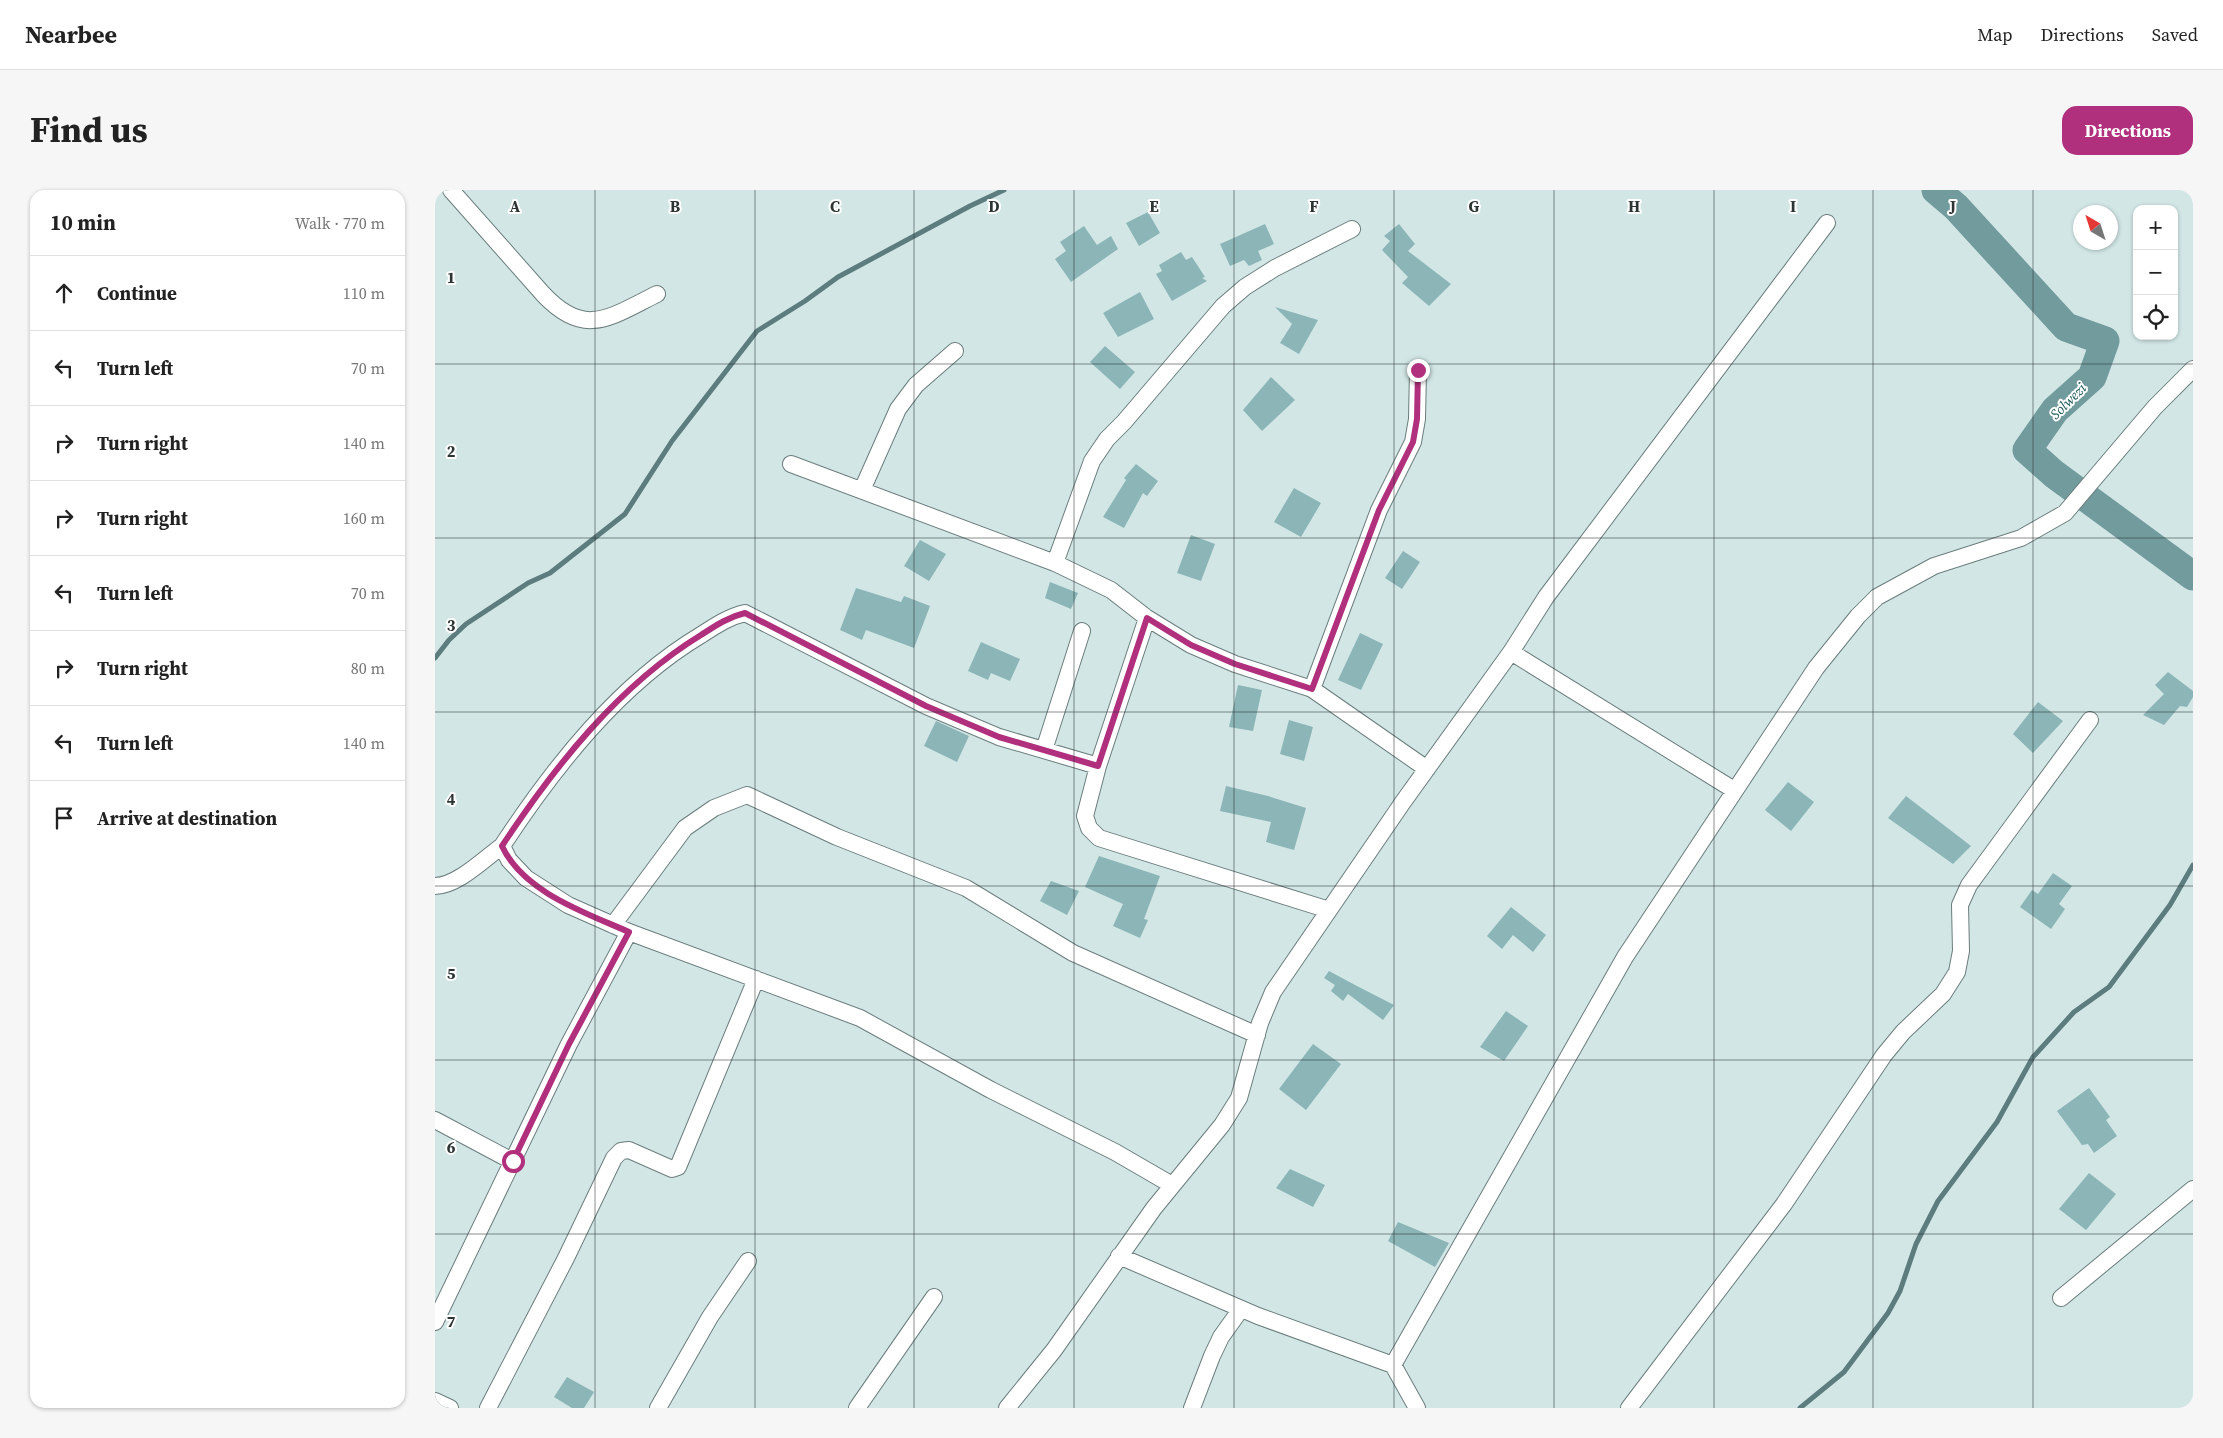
<!DOCTYPE html>
<meta charset="utf-8">
<style>
:root{--surface:#fff;--page:#f6f6f6;--text:#222;--muted:#767676;--line:#e0e0e0;--accent:#b0307d}
body{margin:0;font-family:"Source Serif 4",serif;background:var(--page);color:var(--text)}
.controls{position:absolute;right:15px;top:15px;display:grid;overflow:hidden;border-radius:10px;box-shadow:0 1px 4px #0004}
.controls button{width:45px;height:45px;display:grid;place-items:center;padding:0;border:0;border-bottom:1px solid var(--line);background:var(--surface);color:var(--text);font:25px sans-serif}
.compass{position:absolute;left:1638px;top:15px;width:45px;height:45px;border-radius:50%;background:var(--surface);box-shadow:0 1px 4px #0004;rotate:321deg}
.stop{position:absolute;width:15px;height:15px;margin:-11px;border:4px solid #b0307d;border-radius:50%;background:#fff}
.stop.end{background:#b0307d;border-color:#fff;box-shadow:0 1px 5px #0008}
.list{margin:0;padding:0;list-style:none}
h2{display:flex;justify-content:space-between;align-items:center;height:65px;margin:0;padding:0 20px;font-size:21px}
h2 small{font-size:16px;font-weight:400;color:var(--muted)}
.list li{display:grid;grid-template-columns:32px 1fr auto;gap:15px;align-items:center;box-sizing:border-box;height:75px;padding:0 20px;border-top:1px solid var(--line)}
.list b{display:block;font-size:19px;white-space:nowrap}
.list em{font-size:16px;font-style:normal;color:var(--muted)}
.icon{flex:none;width:28px;height:28px;fill:none;stroke:currentColor;stroke-width:2;stroke-linecap:round;stroke-linejoin:round}
.map{position:relative;flex:none;width:1758px;height:1218px;overflow:hidden;border-radius:15px}
header{display:flex;align-items:center;gap:30px;box-sizing:border-box;height:70px;padding:0 25px;background:var(--surface);border-bottom:1px solid var(--line)}
header strong{font-size:24px}
nav{display:flex;gap:28px;margin-inline-start:auto;font-size:18px}
.intro{display:flex;align-items:center;justify-content:space-between;box-sizing:border-box;height:120px;padding:0 30px}
h1{margin:0;font-size:35px}
.button{padding:12px 22px;border-radius:15px;background:var(--accent);color:#fff;font-size:18px;font-weight:700}
main{display:flex;gap:30px;padding:0 30px}
aside{flex:1;background:var(--surface);border-radius:15px;box-shadow:0 1px 4px #0004}
.map>svg:first-child{display:block}
.lines{fill:none;stroke-linecap:round;stroke-linejoin:round}
.stream{stroke:#5d7c7e;stroke-width:5}
.river{stroke:#729b9d;stroke-width:29}
.building{fill:#8bb5b7}
.minor-casing{stroke:#6b7d7d;stroke-width:18}
.minor{stroke:#fff;stroke-width:16}
.route{stroke:#b0307d;stroke-width:6}
.grid{fill:none;stroke:#2c3434;stroke-width:1;stroke-opacity:0.55}
.labels{text-anchor:middle;dominant-baseline:central;stroke-width:4;stroke-linejoin:round;paint-order:stroke}
.water-label{font-size:14px;font-style:italic;fill:#175456;stroke:#fff}
.grid-label{font-size:16px;text-anchor:middle;font-weight:bold;fill:#2c3434;stroke:#fff;stroke-width:4;stroke-linejoin:round;paint-order:stroke}
</style>
<header>
<strong>Nearbee</strong>
<nav><a>Map</a><a>Directions</a><a>Saved</a></nav>
</header>
<div class="intro"><h1>Find us</h1><a class="button">Directions</a></div>
<main>
<aside>
<h2>10 min<small>Walk · 770 m</small></h2>
<ul class="list">
<li><svg class="icon" aria-label="ahead" viewBox="0 0 24 24"><path d="M12 20V5M6 11l6-6 6 6"/></svg><div><b>Continue</b></div><em>110 m</em></li>
<li><svg class="icon" aria-label="left" viewBox="0 0 24 24"><path d="M17 20v-9H6M10 6l-5 5 5 5"/></svg><div><b>Turn left</b></div><em>70 m</em></li>
<li><svg class="icon" aria-label="right" viewBox="0 0 24 24"><path d="M7 20v-9h11M14 6l5 5-5 5"/></svg><div><b>Turn right</b></div><em>140 m</em></li>
<li><svg class="icon" aria-label="right" viewBox="0 0 24 24"><path d="M7 20v-9h11M14 6l5 5-5 5"/></svg><div><b>Turn right</b></div><em>160 m</em></li>
<li><svg class="icon" aria-label="left" viewBox="0 0 24 24"><path d="M17 20v-9H6M10 6l-5 5 5 5"/></svg><div><b>Turn left</b></div><em>70 m</em></li>
<li><svg class="icon" aria-label="right" viewBox="0 0 24 24"><path d="M7 20v-9h11M14 6l5 5-5 5"/></svg><div><b>Turn right</b></div><em>80 m</em></li>
<li><svg class="icon" aria-label="left" viewBox="0 0 24 24"><path d="M17 20v-9H6M10 6l-5 5 5 5"/></svg><div><b>Turn left</b></div><em>140 m</em></li>
<li><svg class="icon" aria-label="arrive" viewBox="0 0 24 24"><path d="M6 21V4h12l-3 4 3 4H6"/></svg><div><b>Arrive at destination</b></div></li>
</ul>
</aside>
<div class="map">
<svg width="1758" height="1218" viewBox="0 0 1758 1218">
<rect width="100%" height="100%" fill="#d2e6e6"/>
<g class="lines">
<path class="stream" d="M0 468 14 450 31 434 93 393 115 383 190 324 237 251 322 141 370 111 403 87 535 16 569 0
M1365 1218 1409 1182 1453 1123 1465 1101 1481 1054 1503 1011 1562 932 1598 867 1639 822 1674 797 1735 715 1758 675"/>
<path class="river" d="M1501 0 1521 17 1631 137 1670 151 1657 187 1620 220 1592 260 1619 284 1758 386"/>
</g>
<path class="building" d="M713 22 725 43 704 56 691 33Z
M830 34 839 54 823 61 827 70 814 76 809 70 795 76 785 54Z
M964 34 980 54 973 61 1016 94 994 116 967 93 973 87 947 60 955 51 949 46Z
M649 36 662 55 676 46 683 59 636 92 620 69 631 61 625 52Z
M746 62 751 70 757 67 770 87 767 88 772 91 737 111 721 84 727 81 724 75Z
M705 102 719 129 683 147 668 123Z
M840 117 883 130 864 164 845 153 857 134Z
M670 156 700 182 685 199 655 172Z
M836 187 860 210 827 241 808 220Z
M701 274 723 291 712 306 708 303 689 338 668 327 691 290 689 288Z
M859 298 886 313 866 347 839 332Z
M756 345 780 354 766 391 742 383Z
M485 350 511 364 494 391 469 376Z
M968 361 985 372 967 399 950 388Z
M615 392 643 403 636 419 610 408Z
M421 398 466 412 469 406 495 416 479 458 431 440 427 450 405 440Z
M925 443 948 454 926 500 903 490Z
M546 452 585 469 575 491 556 483 553 490 533 481Z
M1733 482 1758 501V507L1752 517 1745 516 1729 535 1708 525 1729 504 1720 495Z
M803 495 827 500 818 541 794 537Z
M1603 512 1628 531 1598 563 1578 544Z
M854 530 878 537 869 571 845 564Z
M501 531 534 546 522 572 489 556Z
M1353 592 1379 612 1356 641 1330 620Z
M791 596 833 606 871 618 859 660 831 652 836 632 785 621Z
M1471 606 1536 656 1518 674 1453 628Z
M664 666 725 686 709 729 713 730 705 748 678 736 688 714 650 697Z
M1618 683 1637 696 1624 714 1630 719 1616 739 1585 717 1597 700 1603 704Z
M616 691 644 701 632 725 605 711Z
M1076 717 1111 745 1098 762 1078 745 1067 759 1052 746Z
M894 781 920 795 959 815 948 830 913 804 908 811 896 801 900 795 889 788Z
M1071 821 1093 836 1069 871 1045 857Z
M878 854 906 874 871 920 844 899Z
M1654 898 1675 927 1671 930 1682 946 1659 963 1653 954 1647 955 1622 921Z
M855 979 890 995 878 1017 841 998Z
M1654 983 1681 1004 1651 1040 1624 1019Z
M963 1032 1014 1053 1000 1077 953 1051Z
M132 1187 159 1202 149 1218H137L119 1207Z"/>
<g class="lines">
<defs>
<path id="minor" d="M16 0 108 104C150 149 175 127 222 104
M356 274 620 373 676 400 712 428 756 455 800 474 877 499 992 579
M427 300 463 219 481 195 520 161
M620 373 657 271 672 249 689 232 788 116 810 97 840 78 917 39
M712 428 663 576 650 626 654 638 664 648 894 720
M1076 462 1299 600
M877 499 944 320 978 252 982 229 983 180
M609 560 647 441
M663 576 564 547 491 516 310 423C293 427 280 436 266 445 184 494 119 577 67 656L74 670 91 688 133 715 194 742 425 828 556 900 680 962 737 995
M0 696C22 696 49 669 67 656
M178 735 250 638 279 618 312 605 402 647 531 698 638 763 822 845
M0 930 77 971
M684 1066 823 1126 958 1175
M1626 1108 1758 999
M0 1132 134 854 194 742
M0 1211 15 1218
M53 1218 131 1068 179 968 186 961 194 960 237 979 243 977 321 789
M223 1218 275 1127 313 1071
M422 1218 499 1107
M572 1218 619 1160 719 1018 787 935 804 908 825 833 838 802 968 612 1076 462 1111 407 1392 33
M757 1218 777 1166 786 1147 806 1119
M982 1218 958 1175 1190 767 1381 478 1423 426 1442 407 1499 376 1586 348 1630 323 1720 217 1758 179
M1194 1218 1349 1014 1449 865 1468 842 1508 804 1522 782 1526 761 1525 715 1534 695 1655 530"/>
</defs>
<use href="#minor" class="minor-casing"/>
<use href="#minor" class="minor"/>
</g>
<g class="lines">
<path class="route" d="M78 971 134 854 194 742C151 723 88 702 67 656 119 577 184 495 266 445 280 436 293 427 310 423L491 516 564 547 663 576 712 428 756 455 800 474 877 499 944 320 978 252 982 229 983 180"/>
</g>
<path class="grid" d="M160 0V1218M320 0V1218M479 0V1218M639 0V1218M799 0V1218M959 0V1218M1119 0V1218M1279 0V1218M1438 0V1218M1598 0V1218M0 174H1758M0 348H1758M0 522H1758M0 696H1758M0 870H1758M0 1044H1758"/>
<g class="labels">
<g class="water-label">
<text transform="translate(1633 211) rotate(-45)">Solwezi</text>
</g>
</g>
<g class="grid-label">
<text x="80" y="22">A</text>
<text x="240" y="22">B</text>
<text x="400" y="22">C</text>
<text x="559" y="22">D</text>
<text x="719" y="22">E</text>
<text x="879" y="22">F</text>
<text x="1039" y="22">G</text>
<text x="1199" y="22">H</text>
<text x="1358" y="22">I</text>
<text x="1518" y="22">J</text>
<text x="16" y="93">1</text>
<text x="16" y="267">2</text>
<text x="16" y="441">3</text>
<text x="16" y="615">4</text>
<text x="16" y="789">5</text>
<text x="16" y="963">6</text>
<text x="16" y="1137">7</text>
</g>
</svg>
<div class="controls">
<button>+</button>
<button>−</button>
<button><svg class="icon" aria-label="locate" viewBox="0 0 24 24"><circle cx="12" cy="12" r="6"/><path d="M12 2v4M12 18v4M2 12h4M18 12h4"/></svg></button>
</div>
<svg class="compass" viewBox="-18 -18 36 36"><path d="M0-13l5 13h-10z" fill="#e53935"/><path d="M0 13l5-13h-10z" fill="#767676"/></svg>
<div class="stop" style="left:78px;top:971px"></div>
<div class="stop end" style="left:983px;top:180px"></div>
</div>
</main>
